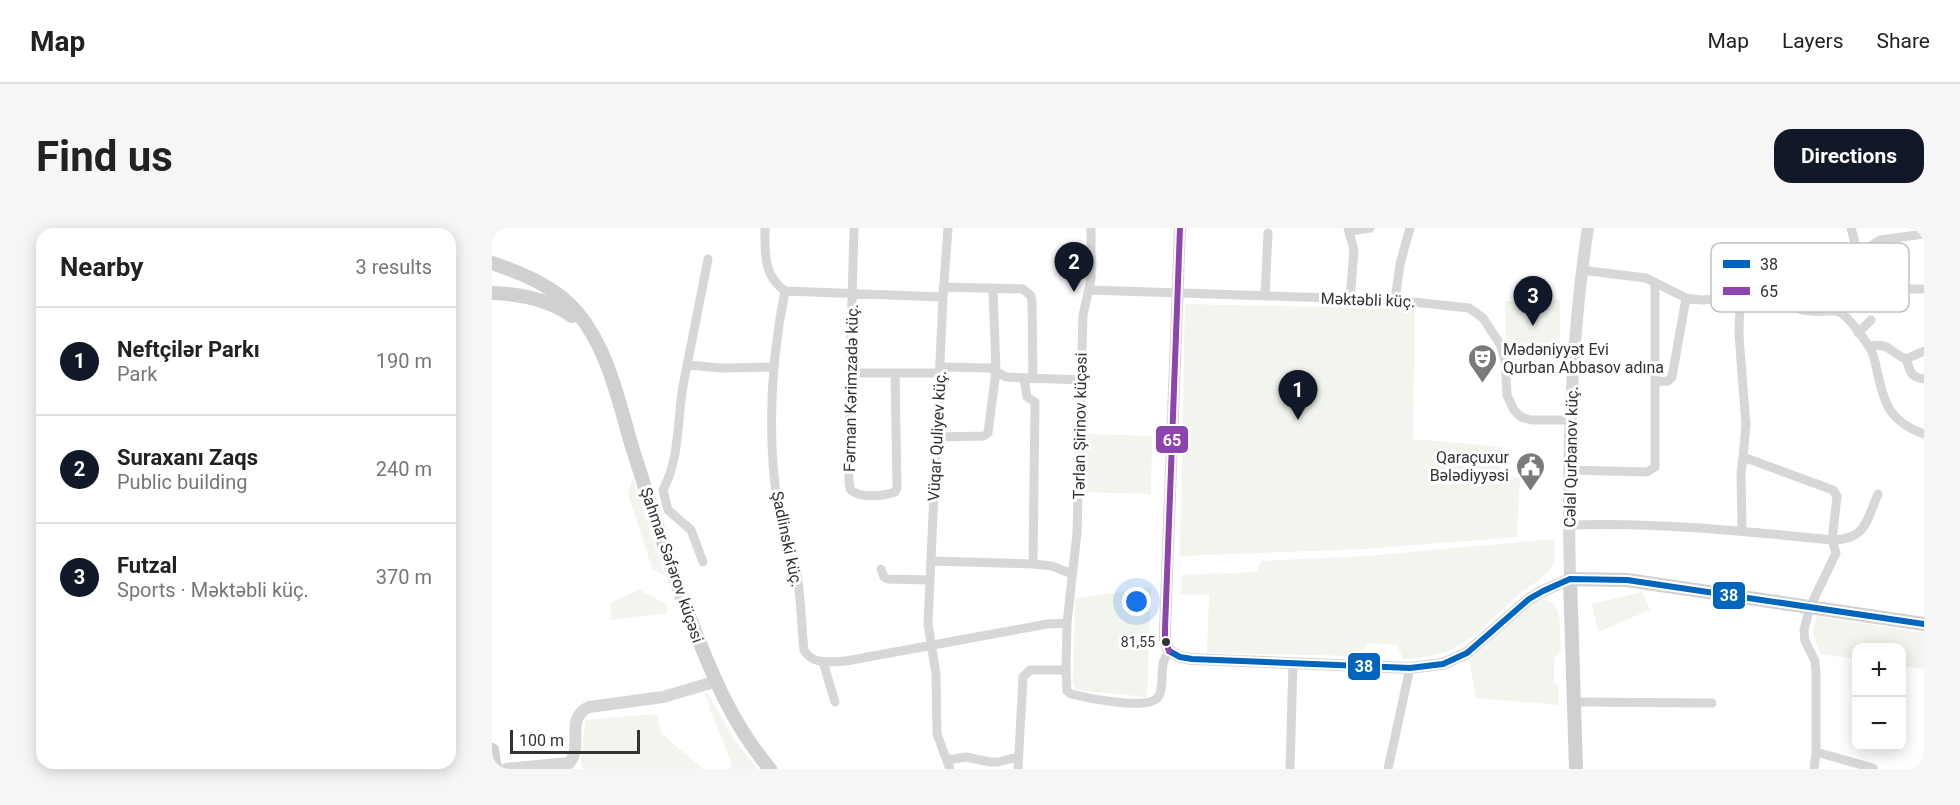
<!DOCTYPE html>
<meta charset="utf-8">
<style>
:root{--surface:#fff;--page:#f6f6f6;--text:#222;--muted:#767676;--line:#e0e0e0;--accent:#111827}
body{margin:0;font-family:Roboto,sans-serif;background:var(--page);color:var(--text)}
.controls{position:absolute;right:18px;bottom:18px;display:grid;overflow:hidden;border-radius:12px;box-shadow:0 3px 15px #0003}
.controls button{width:54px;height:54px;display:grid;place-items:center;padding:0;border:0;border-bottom:2px solid var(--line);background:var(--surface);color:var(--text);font:30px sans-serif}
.scale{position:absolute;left:18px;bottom:15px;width:130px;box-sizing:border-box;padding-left:6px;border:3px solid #333;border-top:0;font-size:16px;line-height:21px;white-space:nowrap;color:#333;-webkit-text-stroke:4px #fff;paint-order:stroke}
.you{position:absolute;left:645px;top:374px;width:21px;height:21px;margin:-15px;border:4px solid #fff;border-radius:50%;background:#1a73e8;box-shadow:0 0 0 9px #1a73e833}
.badge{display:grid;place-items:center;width:39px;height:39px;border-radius:50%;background:var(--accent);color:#fff;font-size:20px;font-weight:700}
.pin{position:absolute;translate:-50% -50px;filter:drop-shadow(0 2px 3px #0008)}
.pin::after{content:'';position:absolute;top:32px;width:21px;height:18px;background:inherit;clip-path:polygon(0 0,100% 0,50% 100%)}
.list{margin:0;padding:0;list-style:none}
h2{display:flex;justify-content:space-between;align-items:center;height:78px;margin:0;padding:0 24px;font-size:26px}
h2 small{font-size:20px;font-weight:400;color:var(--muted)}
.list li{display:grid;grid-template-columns:39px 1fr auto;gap:18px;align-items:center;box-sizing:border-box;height:108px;padding:0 24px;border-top:2px solid var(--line)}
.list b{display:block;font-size:22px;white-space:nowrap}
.list p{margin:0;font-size:20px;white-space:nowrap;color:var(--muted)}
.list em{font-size:20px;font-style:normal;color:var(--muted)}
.map{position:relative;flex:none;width:1432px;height:541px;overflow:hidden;border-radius:18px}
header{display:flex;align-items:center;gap:36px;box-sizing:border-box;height:84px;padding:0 30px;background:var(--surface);border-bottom:2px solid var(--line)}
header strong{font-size:28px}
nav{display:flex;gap:33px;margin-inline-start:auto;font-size:21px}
.intro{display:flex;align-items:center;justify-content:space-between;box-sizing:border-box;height:144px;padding:0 36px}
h1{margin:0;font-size:42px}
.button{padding:15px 27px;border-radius:18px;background:var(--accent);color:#fff;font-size:21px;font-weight:700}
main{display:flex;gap:36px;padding:0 36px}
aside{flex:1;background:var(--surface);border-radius:18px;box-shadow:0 3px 15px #0003}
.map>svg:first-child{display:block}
.green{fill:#f1f5ed}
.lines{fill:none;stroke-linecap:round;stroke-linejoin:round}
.minor{stroke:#d7d7d7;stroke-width:9}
.tertiary{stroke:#d7d7d7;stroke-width:12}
.secondary{stroke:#d0d0d0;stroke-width:14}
.bus-1-casing{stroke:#fff;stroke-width:10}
.bus-2-casing{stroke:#fff;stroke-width:10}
.bus-1{stroke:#0065bd;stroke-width:6}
.bus-2{stroke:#8e44ad;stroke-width:6}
.bus-dot{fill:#333;stroke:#fff;stroke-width:2}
.labels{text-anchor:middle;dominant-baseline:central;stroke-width:6;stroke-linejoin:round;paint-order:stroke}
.bus-label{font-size:14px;fill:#333;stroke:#fff;text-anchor:end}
.street-label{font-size:16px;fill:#333;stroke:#fff}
.poi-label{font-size:16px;fill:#333;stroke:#fff;text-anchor:start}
.key{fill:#fff;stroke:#c2c2c2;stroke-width:1.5}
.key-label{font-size:16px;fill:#333}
.line-badge{stroke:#fff;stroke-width:2}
.badge-label{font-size:16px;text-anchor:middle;font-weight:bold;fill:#fff}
</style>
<header>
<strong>Map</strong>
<nav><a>Map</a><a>Layers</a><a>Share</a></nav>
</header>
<div class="intro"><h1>Find us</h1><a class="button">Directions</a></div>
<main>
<aside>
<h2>Nearby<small>3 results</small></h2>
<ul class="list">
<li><span class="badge">1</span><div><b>Neftçilər Parkı</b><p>Park</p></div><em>190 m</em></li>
<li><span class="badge">2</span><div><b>Suraxanı Zaqs</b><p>Public building</p></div><em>240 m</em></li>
<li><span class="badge">3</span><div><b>Futzal</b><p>Sports · Məktəbli küç.</p></div><em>370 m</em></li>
</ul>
</aside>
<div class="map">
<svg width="1432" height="541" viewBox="0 0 1432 541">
<rect width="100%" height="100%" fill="#fff"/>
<path class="green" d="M1068 72V122L1014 123 1013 73Z
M693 76 923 81 921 211 1011 219 1008 248 1028 250 1025 309 872 321 688 328Z
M593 206 660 208 659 266 590 264Z
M141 250 173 348 160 340 136 266Z
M1062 311C1062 320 1064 330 1060 338 1052 351 1035 359 1025 368 985 404 969 430 911 431L905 417 877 415 865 428 715 425 717 367 689 366V347L765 344 769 333 875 328Z
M659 359 655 469 584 462 581 454 583 371Z
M148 362 175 377V385L119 392V374Z
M1150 364 1158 382 1106 404 1100 376Z
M1050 371C1073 373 1067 405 1069 422L1062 430V454L1067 458 1066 477 984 470 977 432 1035 379Z
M1325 388 1432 405V441L1410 438V419H1364V431L1329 426 1320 403Z
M215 464 242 511 265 541H237L240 536 217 479 218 477 212 466Z
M164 486 170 506 211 541H91L89 537 93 492Z"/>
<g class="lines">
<path class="minor" d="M273 0C273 25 271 47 293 63 278 137 275 213 287 287 291 305 300 321 304 339 309 366 309 395 312 422 320 437 339 434 354 433L555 396 575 395 574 442
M362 0 358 145 357 253 358 261C366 271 392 268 403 264L405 260 403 145
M456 0 451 69 436 396 444 446 445 506 458 541
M856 0 862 22 858 71
M1359 0 1363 15 1370 24
M858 3 878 0
M1383 15 1397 36 1402 61H1430
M1249 22 1247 107 1254 197 1251 229 1341 262 1345 268 1340 312 1344 325 1318 379 1312 402 1313 413 1323 433 1324 445V524L1322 541
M1089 42 1154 50 1194 70 1209 72 1264 68 1274 66 1314 44 1359 31 1388 12 1432 6
M451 59 531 61 539 68 540 74 541 150
M1285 60C1302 82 1307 85 1335 83 1340 83 1345 82 1349 85 1357 90 1371 109 1376 117 1382 124 1383 134 1385 143 1392 176 1398 194 1432 206
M597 62 903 72 977 80 991 90 1008 116 1013 132 1015 167 1022 182 1029 189 1039 192H1079
M293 63 451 69
M773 68 776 5
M903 72 908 36 918 0
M1366 105 1379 92
M1378 118C1398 114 1398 125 1414 131 1419 144 1418 149 1432 151
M1414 131 1432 123
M196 137 229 140 281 139
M448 139 498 140 514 149 590 152
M358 145H447
M532 150 535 169 543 174 541 336
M1163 154 1176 153 1180 149 1194 70
M445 209 492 208 496 205 504 143 501 61
M1078 242 1155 244 1163 239V54
M1077 297C1165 294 1252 303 1340 312 1374 311 1374 294 1386 266
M1250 302 1249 245 1251 229
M439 333 541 336 560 338 580 346
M211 334 199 302 176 282 171 262C188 230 185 193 191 158 199 116 208 73 216 31
M389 341 392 349 396 351 438 352
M575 395 585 305 591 87 599 51V0
M331 434 343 474
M1083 474 1220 475
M1324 524 1381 540
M455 532 474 529 498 534H506L526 529
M526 541 531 449 538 442H574L575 463 579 466C595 470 657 483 666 469 672 461 669 445 671 436 672 431 675 427 677 423
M798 541 801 435
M896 541 918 440"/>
<path class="tertiary" d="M688 0 673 401V411L677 423 688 429 700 431 918 440 951 436 975 425 1037 371 1051 363 1078 351C1075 234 1078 116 1096 0
M14 541 77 535C92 520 72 490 97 479L171 469 222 454"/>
<path class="secondary" d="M0 35C30 45 64 59 85 84 117 122 127 176 141 222 160 281 178 341 201 398 222 451 241 497 278 541
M0 65C28 66 57 71 80 88
M0 522 3 541
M1084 541 1078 351 1135 352 1432 396"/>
<defs>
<path id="bus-1" d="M677 423 688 429 700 431 918 440 951 436 975 425 1037 371 1051 363 1078 351 1135 352 1432 396"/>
<path id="bus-2" d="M677 423 673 411V401L688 0"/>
</defs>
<use href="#bus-1" class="bus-1-casing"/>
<use href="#bus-2" class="bus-2-casing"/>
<use href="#bus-1" class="bus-1"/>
<use href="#bus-2" class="bus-2"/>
</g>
<defs>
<symbol id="theatre-pin" viewBox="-11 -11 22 30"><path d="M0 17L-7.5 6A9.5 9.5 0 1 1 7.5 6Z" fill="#7a7a7a" stroke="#fff"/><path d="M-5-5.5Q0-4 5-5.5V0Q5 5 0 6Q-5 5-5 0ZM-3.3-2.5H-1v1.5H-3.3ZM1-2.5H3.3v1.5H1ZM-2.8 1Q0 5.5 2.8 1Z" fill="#fff"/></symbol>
<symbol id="civic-pin" viewBox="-11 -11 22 30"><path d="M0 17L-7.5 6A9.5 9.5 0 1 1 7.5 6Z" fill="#7a7a7a" stroke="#fff"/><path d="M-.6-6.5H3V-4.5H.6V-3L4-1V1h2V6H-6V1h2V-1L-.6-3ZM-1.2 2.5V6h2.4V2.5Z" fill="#fff"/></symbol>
</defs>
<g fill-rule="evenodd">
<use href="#theatre-pin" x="974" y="114" width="33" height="45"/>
<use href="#civic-pin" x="1022" y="222" width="33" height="45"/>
</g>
<circle class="bus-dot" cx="674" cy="414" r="5"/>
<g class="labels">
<g class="bus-label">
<text x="663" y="414">81,55</text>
</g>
<g class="street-label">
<text transform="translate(876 72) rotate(2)">Məktəbli küç.</text>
<text transform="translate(359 160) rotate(-89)">Fərman Kərimzadə küç.</text>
<text transform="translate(588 198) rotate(-89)">Tərlan Şirinov küçəsi</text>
<text transform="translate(445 208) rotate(-87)">Vüqar Quliyev küç.</text>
<text transform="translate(1079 229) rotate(-89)">Cəlal Qurbanov küç.</text>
<text transform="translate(295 311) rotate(78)">Şadlinski küç.</text>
<text transform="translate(180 337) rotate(71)">Şahmar Səfərov küçəsi</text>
</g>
<g class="poi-label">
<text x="1011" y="121">Mədəniyyət Evi<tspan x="1011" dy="18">Qurban Abbasov adına</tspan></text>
<text x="1017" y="229" text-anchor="end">Qaraçuxur<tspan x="1017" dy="18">Bələdiyyəsi</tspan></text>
</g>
</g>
<rect x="1219" y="15" width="198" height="69" rx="9" class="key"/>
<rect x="1231" y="32" width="27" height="8" fill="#0065bd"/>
<rect x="1231" y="59" width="27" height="8" fill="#8e44ad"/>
<g class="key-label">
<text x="1268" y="42">38</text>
<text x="1268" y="69">65</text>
</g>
<g class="line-badge">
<rect x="663" y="197" width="34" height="29" rx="6" fill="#8e44ad"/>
<rect x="1220" y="353" width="34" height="29" rx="6" fill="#0065bd"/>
<rect x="855" y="424" width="34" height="29" rx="6" fill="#0065bd"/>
</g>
<g class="badge-label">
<text x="680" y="218">65</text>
<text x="1237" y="373">38</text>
<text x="872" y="444">38</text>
</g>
</svg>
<div class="controls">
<button>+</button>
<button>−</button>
</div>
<div class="scale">100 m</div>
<div class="you"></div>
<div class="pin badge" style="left:806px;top:192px">1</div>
<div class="pin badge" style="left:582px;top:64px">2</div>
<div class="pin badge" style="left:1041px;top:98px">3</div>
</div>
</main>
